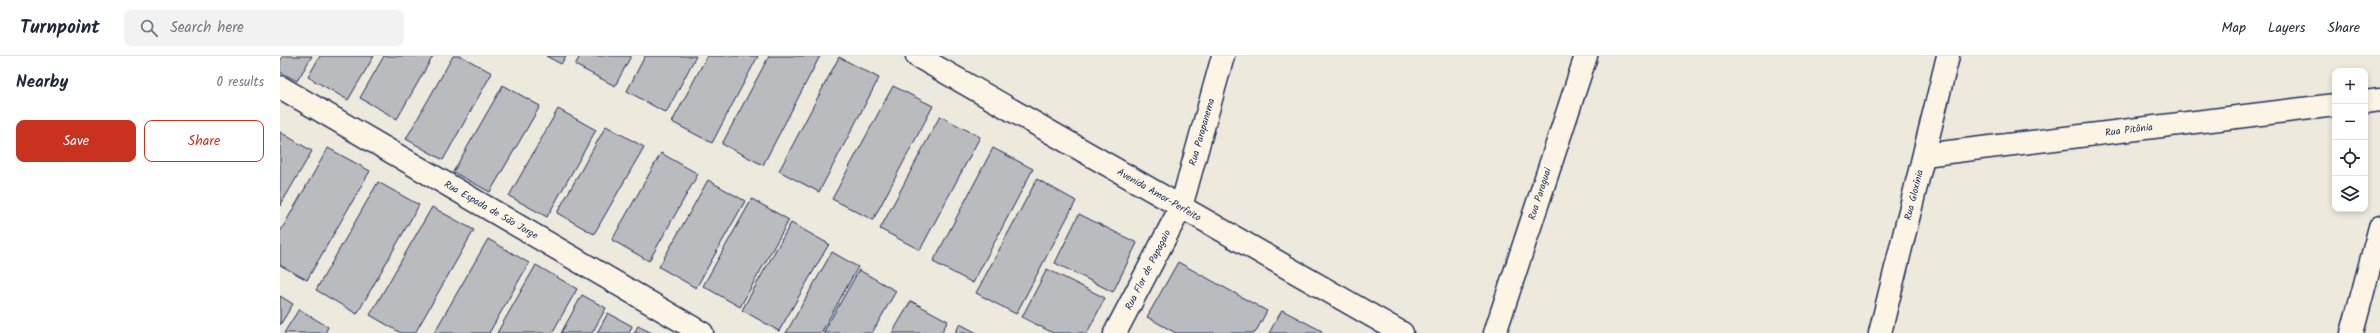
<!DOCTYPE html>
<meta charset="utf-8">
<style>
:root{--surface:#fff;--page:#f2f2f3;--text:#1f2937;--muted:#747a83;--line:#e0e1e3;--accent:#c8321e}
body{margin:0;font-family:Kalam,sans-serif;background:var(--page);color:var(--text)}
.controls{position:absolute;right:12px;top:12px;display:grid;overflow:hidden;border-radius:8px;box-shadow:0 2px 6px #0003}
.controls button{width:36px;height:36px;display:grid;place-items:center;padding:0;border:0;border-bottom:1px solid var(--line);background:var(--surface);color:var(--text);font:20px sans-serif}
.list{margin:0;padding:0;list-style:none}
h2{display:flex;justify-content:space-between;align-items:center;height:52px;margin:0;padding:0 16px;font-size:17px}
h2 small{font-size:13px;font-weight:400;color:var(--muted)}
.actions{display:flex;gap:8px;padding:12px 16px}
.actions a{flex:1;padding:9px 0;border:1px solid var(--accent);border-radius:8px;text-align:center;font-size:14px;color:var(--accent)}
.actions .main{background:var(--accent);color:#fff}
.icon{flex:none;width:22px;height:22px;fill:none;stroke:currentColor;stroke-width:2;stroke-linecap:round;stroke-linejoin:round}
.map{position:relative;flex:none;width:2100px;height:277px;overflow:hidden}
header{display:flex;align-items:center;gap:24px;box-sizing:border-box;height:56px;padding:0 20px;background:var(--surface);border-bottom:1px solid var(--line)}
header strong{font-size:19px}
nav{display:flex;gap:22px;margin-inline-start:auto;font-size:14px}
.search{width:280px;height:36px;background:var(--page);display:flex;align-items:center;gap:10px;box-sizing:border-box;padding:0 14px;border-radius:8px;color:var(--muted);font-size:15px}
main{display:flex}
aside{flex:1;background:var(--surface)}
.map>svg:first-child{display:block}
.building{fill:#babbbe;stroke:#1b2f5e}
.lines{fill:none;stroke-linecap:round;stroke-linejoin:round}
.minor-casing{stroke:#1b2f5e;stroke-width:25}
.minor{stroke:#fcf5e5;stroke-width:22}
.labels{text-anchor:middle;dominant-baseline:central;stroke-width:3.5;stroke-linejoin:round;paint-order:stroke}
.street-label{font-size:10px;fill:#1b2f5e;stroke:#fcf5e5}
</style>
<header>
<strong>Turnpoint</strong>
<div class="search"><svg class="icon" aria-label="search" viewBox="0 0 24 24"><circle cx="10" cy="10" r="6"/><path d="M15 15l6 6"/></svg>Search here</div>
<nav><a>Map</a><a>Layers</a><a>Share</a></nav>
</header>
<main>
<aside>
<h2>Nearby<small>0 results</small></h2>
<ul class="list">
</ul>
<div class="actions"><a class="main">Save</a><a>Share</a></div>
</aside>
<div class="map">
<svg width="2100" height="277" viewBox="0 0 2100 277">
<rect width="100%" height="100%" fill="#eee9dd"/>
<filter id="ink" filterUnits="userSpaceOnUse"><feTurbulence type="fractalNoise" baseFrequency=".025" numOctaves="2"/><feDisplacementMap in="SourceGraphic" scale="8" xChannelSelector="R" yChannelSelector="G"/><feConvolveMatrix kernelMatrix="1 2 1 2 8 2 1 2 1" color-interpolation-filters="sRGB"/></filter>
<g filter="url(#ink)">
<path class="building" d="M3 0H32L17 25 0 16V5Z
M40 0H94L68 44 28 21Z
M104 0H153L117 63 80 42Z
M173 0H181L212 17 163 104 126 83Z
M266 0H286L281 8Z
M300 0H351L335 30 295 9Z
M365 0H416L386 57 347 35Z
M427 0H478L432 87 392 66Z
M489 0H540L483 109 442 88Z
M559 1 599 22 539 136 499 115Z
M223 29 260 50 210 136 173 116Z
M613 30 653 50 593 164 552 143Z
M278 53 316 74 267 161 229 140Z
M660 60 700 81 640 194 600 173Z
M326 70 364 91 314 178 277 157Z
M0 76 32 95 0 150Z
M48 92 90 115 27 224 0 209V176Z
M713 92 753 113 693 227 653 206Z
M381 97 418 118 369 205 332 184Z
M757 123 796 145 736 258 696 237Z
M428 124 465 145 416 232 379 211Z
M98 126 139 149 77 258 36 234Z
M472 143 509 164 460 251 423 230Z
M152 151 194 174 135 277H121L90 259Z
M799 158 857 187 833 236 775 207Z
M511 167 549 188 499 275 462 254Z
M208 183 249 207 209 277H154Z
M552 196 578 211 541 277H506Z
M898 206 987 255 975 277H896L867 261Z
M256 209 297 233 272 277H217Z
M767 213 825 242 807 277H773L742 261Z
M579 214 616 235 592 277H543Z
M302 239 326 252 312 277H281Z
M0 240 13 248 0 269Z
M631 245 668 265 661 277H612Z
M19 253 48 271 45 277H4Z
M1002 254 1042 275 1041 277H989Z
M328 257 352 270 349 277H317Z
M680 268 697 277H675Z
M358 270 372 277H354Z"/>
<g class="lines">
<defs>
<path id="minor" d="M637 0 1122 277
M0 31 422 277
M2085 46 2100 44
M1644 99 2055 49
M835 277 901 151 943 0
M1215 277 1306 0
M1600 277 1668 0
M2072 277 2100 171"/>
</defs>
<use href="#minor" class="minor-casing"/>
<use href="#minor" class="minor"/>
</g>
</g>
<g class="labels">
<g class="street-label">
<text transform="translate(1849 74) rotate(-7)">Rua Pitônia</text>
<text transform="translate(922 76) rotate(-74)">Rua Parapanema</text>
<text transform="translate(1260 138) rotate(-72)">Rua Paraguai</text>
<text transform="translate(879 139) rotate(30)">Avenida Amor-Perfeito</text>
<text transform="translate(1634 139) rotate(-76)">Rua Gloxínia</text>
<text transform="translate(211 154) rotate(30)">Rua Espada de São Jorge</text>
<text transform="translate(868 214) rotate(-63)">Rua Flor de Papagaio</text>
</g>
</g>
</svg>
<div class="controls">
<button>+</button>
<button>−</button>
<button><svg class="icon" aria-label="locate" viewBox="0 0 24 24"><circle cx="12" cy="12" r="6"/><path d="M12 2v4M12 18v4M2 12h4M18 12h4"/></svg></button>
<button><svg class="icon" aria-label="layers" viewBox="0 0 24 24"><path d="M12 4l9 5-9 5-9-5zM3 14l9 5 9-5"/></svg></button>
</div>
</div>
</main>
